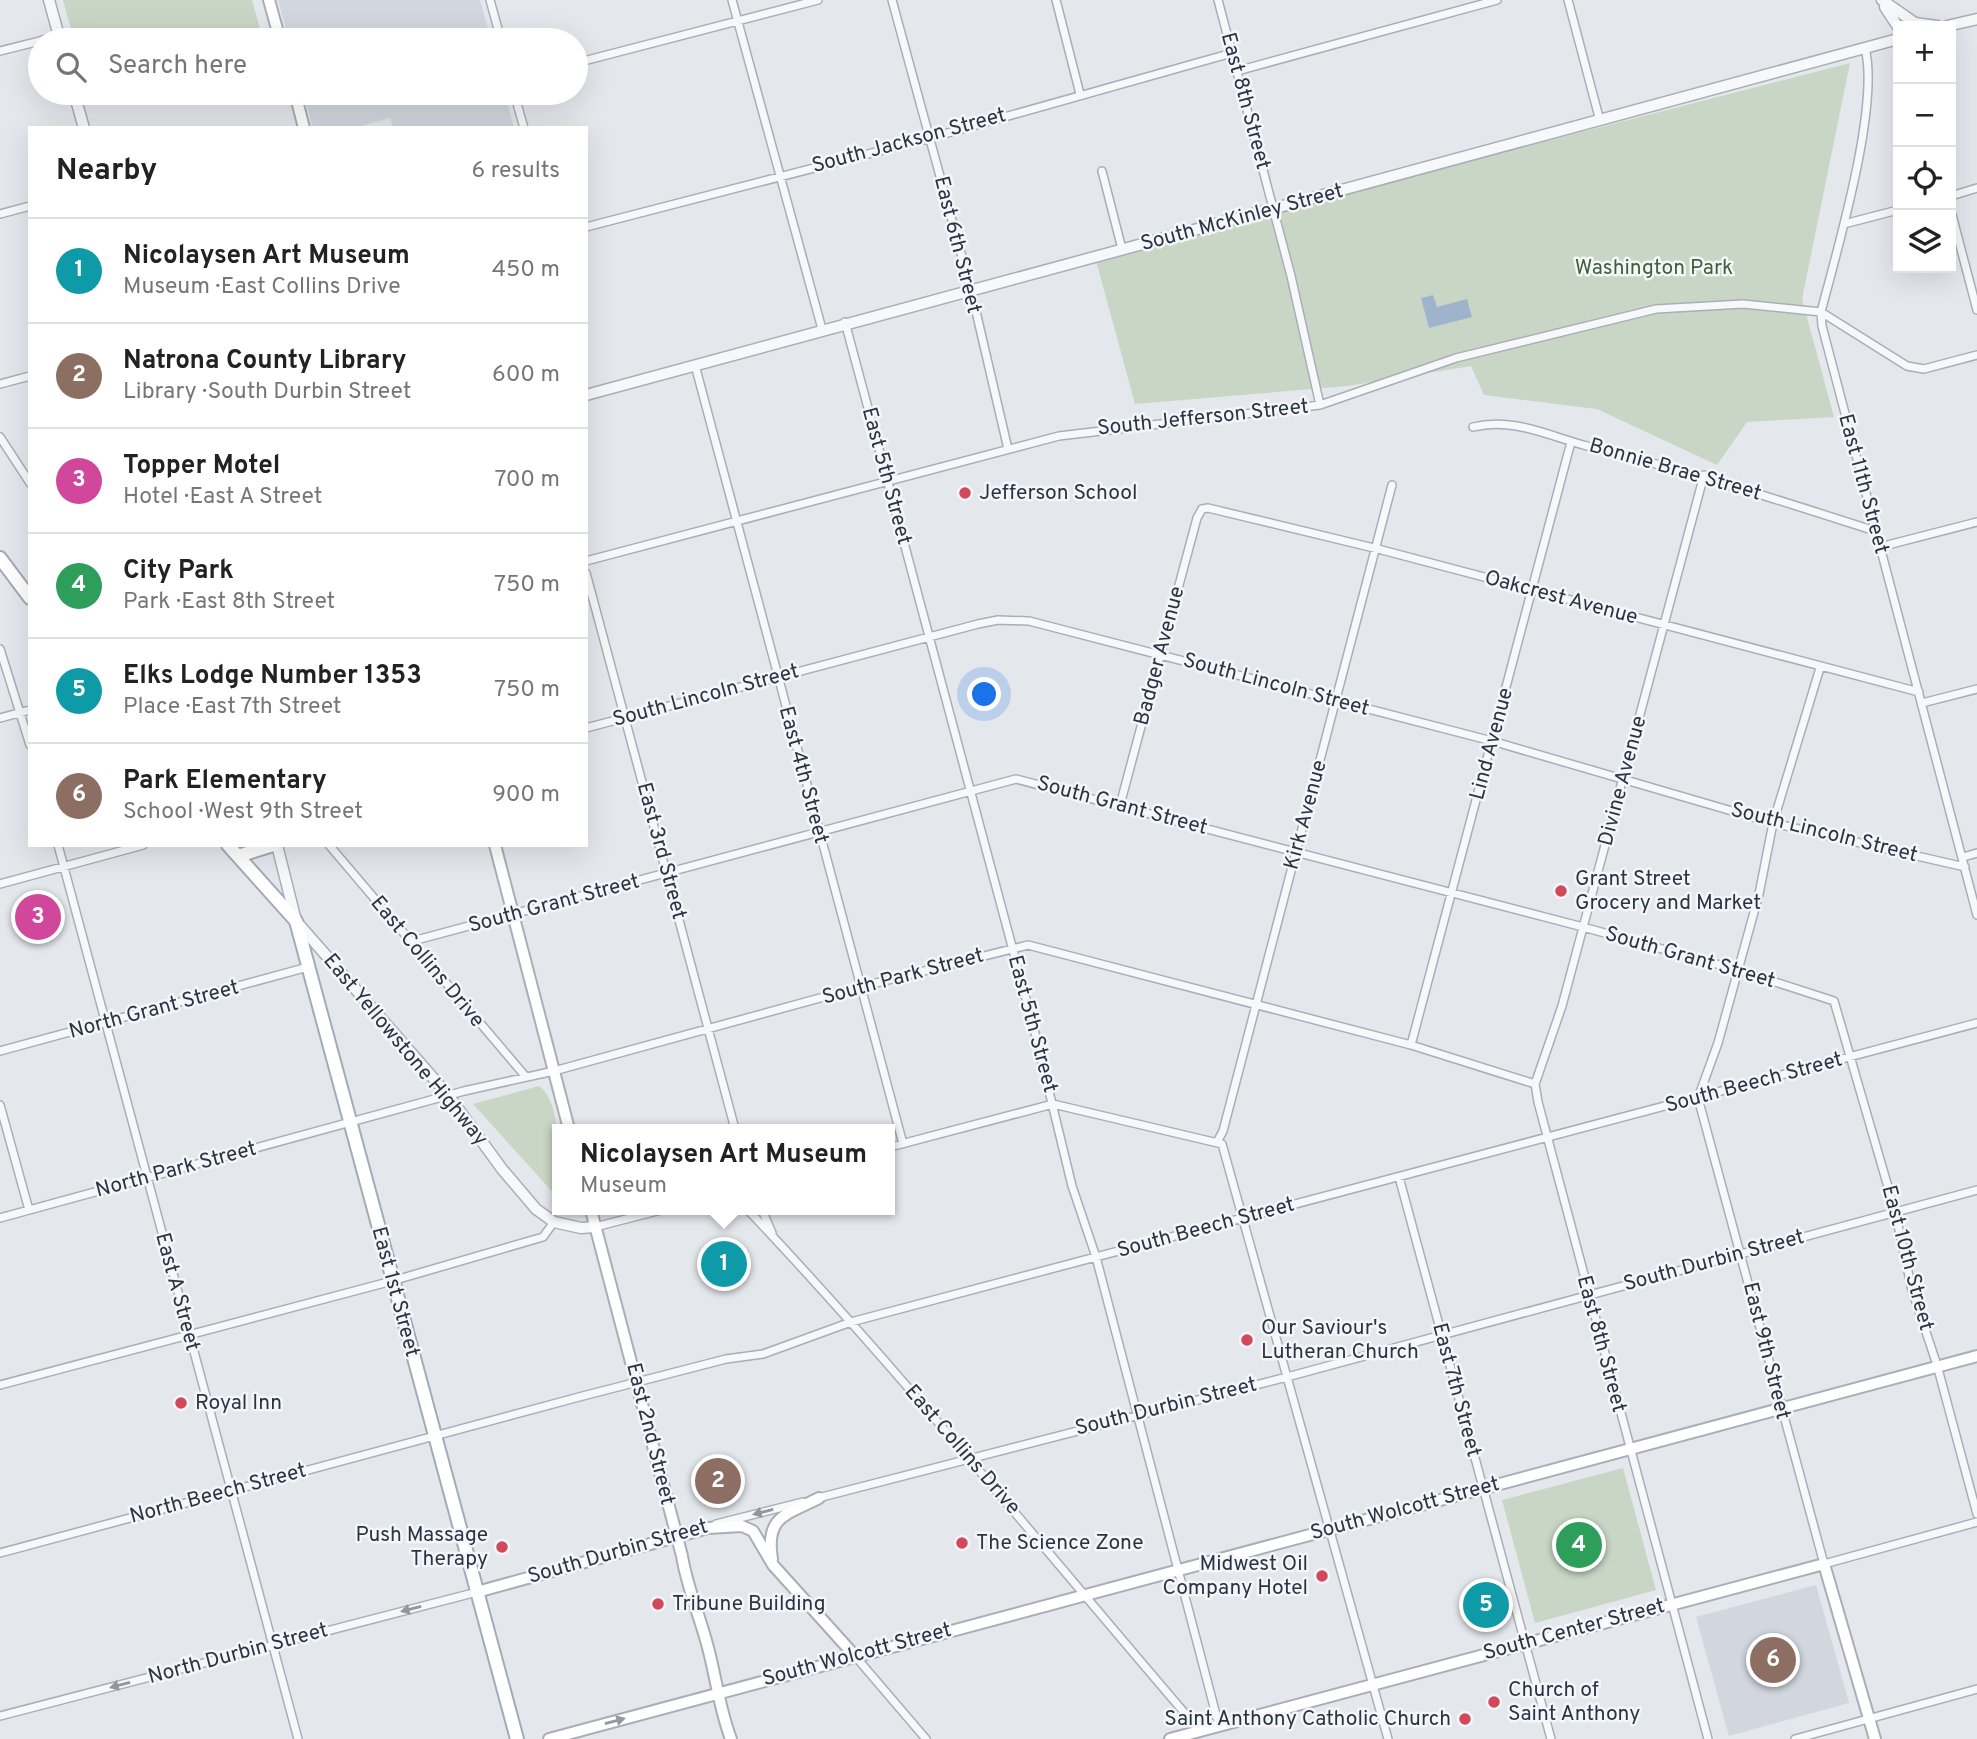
<!DOCTYPE html>
<meta charset="utf-8">
<style>
:root{--surface:#fff;--page:#f2f2f2;--text:#222;--muted:#767676;--line:#e0e0e0;--accent:#ea580c}
body{margin:0;font-family:Overpass,sans-serif;background:var(--page);color:var(--text)}
.controls{position:absolute;right:21px;top:21px;display:grid;overflow:hidden;border-radius:0px;box-shadow:0 7px 28px #0002}
.controls button{width:63px;height:63px;display:grid;place-items:center;padding:0;border:0;border-bottom:2px solid var(--line);background:var(--surface);color:var(--text);font:35px sans-serif}
.you{position:absolute;left:985px;top:695px;width:24px;height:24px;margin:-18px;border:5px solid #fff;border-radius:50%;background:#1a73e8;box-shadow:0 0 0 10px #1a73e833}
.badge{display:grid;place-items:center;width:46px;height:46px;border-radius:50%;background:var(--accent);color:#fff;font-size:23px;font-weight:700}
.pin{position:absolute;translate:-50% -50%;border:4px solid #fff;box-shadow:0 2px 7px #0006}
.popup{position:absolute;left:552px;top:1124px;width:343px;height:91px;box-sizing:border-box;display:grid;place-content:center;border-radius:0px;background:var(--surface);filter:drop-shadow(0 2px 5px #0005);font-size:23px;white-space:nowrap;color:var(--muted)}
.popup b{font-size:26px;color:var(--text)}
.popup::after{content:'';position:absolute;left:50%;top:100%;margin-left:-14px;border:14px solid transparent;border-top-color:var(--surface)}
.list{margin:0;padding:0;list-style:none}
h2{display:flex;justify-content:space-between;align-items:center;height:91px;margin:0;padding:0 28px;font-size:30px}
h2 small{font-size:23px;font-weight:400;color:var(--muted)}
.list li{display:grid;grid-template-columns:46px 1fr auto;gap:21px;align-items:center;box-sizing:border-box;height:105px;padding:0 28px;border-top:2px solid var(--line)}
.list b{display:block;font-size:26px;white-space:nowrap}
.list p{margin:0;font-size:23px;white-space:nowrap;color:var(--muted)}
.list em{font-size:23px;font-style:normal;color:var(--muted)}
.icon{flex:none;width:38px;height:38px;fill:none;stroke:currentColor;stroke-width:2;stroke-linecap:round;stroke-linejoin:round}
.map{position:relative;flex:none;width:1977px;height:1739px;overflow:hidden}
.search{position:absolute;background:var(--surface);box-shadow:0 7px 28px #0002;left:28px;top:28px;width:560px;height:77px;display:flex;align-items:center;gap:18px;box-sizing:border-box;padding:0 24px;border-radius:38px;color:var(--muted);font-size:26px}
.panel{position:absolute;background:var(--surface);box-shadow:0 7px 28px #0002;left:28px;top:126px;width:560px;height:721px;border-radius:0px}
.map>svg:first-child{display:block}
.built{fill:#d2d6de}
.green{fill:#c9d6c5}
.water{fill:#9fb4cc}
.lines{fill:none;stroke-linecap:round;stroke-linejoin:round}
.minor-casing{stroke:#a9aeb7;stroke-width:10}
.tertiary-casing{stroke:#a9aeb7;stroke-width:13}
.secondary-casing{stroke:#a9aeb7;stroke-width:14}
.primary-casing{stroke:#a3abb8;stroke-width:16}
.minor{stroke:#f7f8fa;stroke-width:7}
.tertiary{stroke:#f7f8fa;stroke-width:10}
.secondary{stroke:#fff;stroke-width:10}
.primary{stroke:#fff;stroke-width:12}
.oneway{fill:#9196a0}
.oneway2{fill:#959aa2}
.poi-dot{fill:#d1495b;stroke:#f4f6f9;stroke-width:2.5}
.labels{text-anchor:middle;dominant-baseline:central;stroke-width:5;stroke-linejoin:round;paint-order:stroke}
.street-label{font-size:21px;fill:#2b3445;stroke:#f4f6f9}
.park-label{font-size:21px;fill:#3f6138;stroke:#f4f6f9}
.poi-label{font-size:21px;fill:#2b3445;stroke:#f4f6f9;text-anchor:start}
</style>
<div class="map">
<svg width="1977" height="1739" viewBox="0 0 1977 1739">
<rect width="100%" height="100%" fill="#e4e7ec"/>
<path class="built" d="M278 0H480L491 40H289Z
M303 93H505L514 128H393L390 118 354 128H313Z
M1816 1585 1849 1703 1729 1736 1696 1617Z"/>
<path class="green" d="M63 0H252L263 40H74Z
M1850 63 1802 299 1834 417 1747 422 1717 465 1597 409 1484 395 1471 366 1348 386 1135 404 1095 257Z
M539 1086C564 1104 558 1170 558 1198L473 1104Z
M1623 1468 1656 1590 1535 1623 1502 1500Z"/>
<path class="water" d="M1433 295 1437 307 1467 299 1472 317 1429 328 1421 298Z"/>
<g class="lines">
<defs>
<path id="minor" d="M490 0 501 40
M732 0 822 329
M892 0 971 290 1008 449
M1056 0 1080 94
M1218 0 1291 276 1320 405
M1568 0 1600 121
M42 40 59 36
M1865 48C1880 106 1837 250 1821 312L1822 326 1977 915
M0 51 40 41
M576 63 818 0
M1237 71 1497 0
M514 93 524 128
M1102 171 1122 249
M1951 196 1977 188
M1951 211 1977 310
M0 214 30 206
M1844 224 1898 210
M586 227 930 138 1232 53
M845 322 1033 1025 1072 1186 1096 1257 1219 1726
M695 365 903 1144
M0 384 30 376
M1473 427C1514 417 1548 436 1587 446 1685 470 1779 500 1875 531
M0 437 30 483
M1704 475 1562 1006 1535 1084 1538 1102 1708 1739
M1880 547 1977 522
M586 561 1059 436 1320 405 1456 358 1656 309 1743 304 1821 312 1907 366 1924 369 1977 355
M586 573 735 1129
M0 649 30 745
M1922 703 1977 689
M0 718 30 710
M586 728 978 624 998 620 1029 621 1492 741 1773 823 1965 867
M1120 805 1197 518 1202 509 1208 508 1378 549 1919 692
M58 845 298 1739
M329 845 526 1077
M1963 857 1977 853
M0 884 143 845
M409 942 1016 779 1583 927 1738 970 1834 1001 1895 1211 1912 1290 1937 1365 1977 1514
M1411 1045 1571 442
M0 1051 308 967
M1698 1098 1824 1564 1977 1522
M1698 1098 1718 1043 1759 894 1773 823 1820 668
M0 1105 29 1210
M1217 1142 1223 1131 1392 485
M890 1147 1053 1104 1222 1144 1388 1739
M1399 1177 1551 1739
M748 1210C906 1377 1050 1557 1200 1731
M762 1210 772 1233
M0 1218 464 1091 554 1071 860 987 1028 945 1411 1045 1535 1084
M595 1227 661 1210
M0 1385 392 1281 543 1237 554 1222
M818 1498 1287 1377 1977 1190
M716 1524 803 1502
M0 1553 579 1397 726 1359 763 1354 851 1322 1977 1023
M855 1656 926 1739
M0 1716 477 1592
M1795 1739 1977 1689"/>
<path id="tertiary" d="M49 0 60 40
M1882 0 1915 23 1937 26
M1885 7 1898 27
M1947 26 1977 19
M74 93 84 128
M586 395 1898 39
M277 845 296 921 448 1095 502 1169 536 1209 554 1222 581 1228 595 1227"/>
<path id="secondary" d="M269 0 280 40
M295 93 304 128
M495 845 569 1129
M591 1210 682 1556C687 1587 699 1614 707 1644 716 1676 719 1708 731 1739
M772 1559C765 1516 786 1515 819 1498
M477 1592 708 1528 742 1526 753 1531 773 1565 855 1656
M549 1739 1977 1356
M1170 1739 1824 1564 1875 1739"/>
<path id="primary" d="M0 558 30 598
M228 845 296 921 517 1739
M238 856 273 845"/>
</defs>
<use href="#minor" class="minor-casing"/>
<use href="#tertiary" class="tertiary-casing"/>
<use href="#secondary" class="secondary-casing"/>
<use href="#primary" class="primary-casing"/>
<use href="#minor" class="minor"/>
<use href="#tertiary" class="tertiary"/>
<use href="#secondary" class="secondary"/>
<use href="#primary" class="primary"/>
</g>
<defs><path id="oneway-solid" d="M-6-.8H1V-3.2L6.5 0L1 3.2V.8H-6Z" transform="scale(1.75)"/></defs>
<g class="oneway">
<use href="#oneway-solid" transform="translate(763 1512) rotate(166)"/>
<use href="#oneway-solid" transform="translate(411 1609) rotate(166)"/>
<use href="#oneway-solid" transform="translate(120 1685) rotate(165)"/>
</g>
<use class="oneway2" href="#oneway-solid" transform="translate(615 1721) rotate(-15)"/>
<g class="poi-dot">
<circle cx="965" cy="493" r="7"/>
<circle cx="1561" cy="891" r="7"/>
<circle cx="1247" cy="1340" r="7"/>
<circle cx="181" cy="1403" r="7"/>
<circle cx="962" cy="1543" r="7"/>
<circle cx="502" cy="1547" r="7"/>
<circle cx="1322" cy="1576" r="7"/>
<circle cx="658" cy="1604" r="7"/>
<circle cx="1494" cy="1702" r="7"/>
<circle cx="1465" cy="1719" r="7"/>
</g>
<g class="labels">
<g class="street-label">
<text transform="translate(1245 101) rotate(75)">East 8th Street</text>
<text transform="translate(909 141) rotate(-15)">South Jackson Street</text>
<text transform="translate(1242 218) rotate(-15)">South McKinley Street</text>
<text transform="translate(957 245) rotate(76)">East 6th Street</text>
<text transform="translate(1203 418) rotate(-6)">South Jefferson Street</text>
<text transform="translate(1675 470) rotate(16)">Bonnie Brae Street</text>
<text transform="translate(886 476) rotate(75)">East 5th Street</text>
<text transform="translate(1863 484) rotate(75)">East 11th Street</text>
<text transform="translate(1561 598) rotate(15)">Oakcrest Avenue</text>
<text transform="translate(1160 656) rotate(-75)">Badger Avenue</text>
<text transform="translate(1276 685) rotate(15)">South Lincoln Street</text>
<text transform="translate(706 696) rotate(-15)">South Lincoln Street</text>
<text transform="translate(1492 744) rotate(-75)">Lind Avenue</text>
<text transform="translate(803 775) rotate(75)">East 4th Street</text>
<text transform="translate(1623 781) rotate(-75)">Divine Avenue</text>
<text transform="translate(1122 806) rotate(15)">South Grant Street</text>
<text transform="translate(1306 815) rotate(-75)">Kirk Avenue</text>
<text transform="translate(1824 833) rotate(14)">South Lincoln Street</text>
<text transform="translate(661 851) rotate(75)">East 3rd Street</text>
<text transform="translate(554 904) rotate(-15)">South Grant Street</text>
<text transform="translate(1690 958) rotate(16)">South Grant Street</text>
<text transform="translate(427 962) rotate(50)">East Collins Drive</text>
<text transform="translate(903 977) rotate(-15)">South Park Street</text>
<text transform="translate(154 1010) rotate(-15)">North Grant Street</text>
<text transform="translate(1032 1024) rotate(75)">East 5th Street</text>
<text transform="translate(405 1050) rotate(50)">East Yellowstone Highway</text>
<text transform="translate(1754 1083) rotate(-15)">South Beech Street</text>
<text transform="translate(176 1170) rotate(-15)">North Park Street</text>
<text transform="translate(1206 1228) rotate(-15)">South Beech Street</text>
<text transform="translate(1907 1258) rotate(75)">East 10th Street</text>
<text transform="translate(1714 1261) rotate(-15)">South Durbin Street</text>
<text transform="translate(177 1292) rotate(75)">East A Street</text>
<text transform="translate(395 1292) rotate(75)">East 1st Street</text>
<text transform="translate(1601 1344) rotate(75)">East 8th Street</text>
<text transform="translate(1766 1351) rotate(76)">East 9th Street</text>
<text transform="translate(1456 1390) rotate(75)">East 7th Street</text>
<text transform="translate(1166 1407) rotate(-14)">South Durbin Street</text>
<text transform="translate(650 1434) rotate(76)">East 2nd Street</text>
<text transform="translate(962 1450) rotate(49)">East Collins Drive</text>
<text transform="translate(218 1494) rotate(-15)">North Beech Street</text>
<text transform="translate(1405 1509) rotate(-15)">South Wolcott Street</text>
<text transform="translate(618 1552) rotate(-16)">South Durbin Street</text>
<text transform="translate(1574 1630) rotate(-15)">South Center Street</text>
<text transform="translate(238 1654) rotate(-15)">North Durbin Street</text>
<text transform="translate(857 1655) rotate(-15)">South Wolcott Street</text>
</g>
<g class="park-label">
<text x="1654" y="268">Washington Park</text>
</g>
<g class="poi-label">
<text x="979" y="493">Jefferson School</text>
<text x="1575" y="879">Grant Street<tspan x="1575" dy="24">Grocery and Market</tspan></text>
<text x="1261" y="1328">Our Saviour's<tspan x="1261" dy="24">Lutheran Church</tspan></text>
<text x="195" y="1403">Royal Inn</text>
<text x="488" y="1535" text-anchor="end">Push Massage<tspan x="488" dy="24">Therapy</tspan></text>
<text x="976" y="1543">The Science Zone</text>
<text x="1308" y="1564" text-anchor="end">Midwest Oil<tspan x="1308" dy="24">Company Hotel</tspan></text>
<text x="672" y="1604">Tribune Building</text>
<text x="1508" y="1690">Church of<tspan x="1508" dy="24">Saint Anthony</tspan></text>
<text x="1451" y="1719" text-anchor="end">Saint Anthony Catholic Church</text>
</g>
</g>
</svg>
<div class="controls">
<button>+</button>
<button>−</button>
<button><svg class="icon" aria-label="locate" viewBox="0 0 24 24"><circle cx="12" cy="12" r="6"/><path d="M12 2v4M12 18v4M2 12h4M18 12h4"/></svg></button>
<button><svg class="icon" aria-label="layers" viewBox="0 0 24 24"><path d="M12 4l9 5-9 5-9-5zM3 14l9 5 9-5"/></svg></button>
</div>
<div class="you"></div>
<div class="pin badge" style="left:724px;top:1264px;background:#0f9aa8">1</div>
<div class="popup"><b>Nicolaysen Art Museum</b>Museum</div>
<div class="pin badge" style="left:718px;top:1481px;background:#8d6e63">2</div>
<div class="pin badge" style="left:38px;top:917px;background:#d1479c">3</div>
<div class="pin badge" style="left:1579px;top:1545px;background:#2e9e5b">4</div>
<div class="pin badge" style="left:1486px;top:1605px;background:#0f9aa8">5</div>
<div class="pin badge" style="left:1773px;top:1660px;background:#8d6e63">6</div>
<div class="search"><svg class="icon" aria-label="search" viewBox="0 0 24 24"><circle cx="10" cy="10" r="6"/><path d="M15 15l6 6"/></svg>Search here</div>
<section class="panel">
<h2>Nearby<small>6 results</small></h2>
<ul class="list">
<li><span class="badge" style="background:#0f9aa8">1</span><div><b>Nicolaysen Art Museum</b><p>Museum · East Collins Drive</p></div><em>450 m</em></li>
<li><span class="badge" style="background:#8d6e63">2</span><div><b>Natrona County Library</b><p>Library · South Durbin Street</p></div><em>600 m</em></li>
<li><span class="badge" style="background:#d1479c">3</span><div><b>Topper Motel</b><p>Hotel · East A Street</p></div><em>700 m</em></li>
<li><span class="badge" style="background:#2e9e5b">4</span><div><b>City Park</b><p>Park · East 8th Street</p></div><em>750 m</em></li>
<li><span class="badge" style="background:#0f9aa8">5</span><div><b>Elks Lodge Number 1353</b><p>Place · East 7th Street</p></div><em>750 m</em></li>
<li><span class="badge" style="background:#8d6e63">6</span><div><b>Park Elementary</b><p>School · West 9th Street</p></div><em>900 m</em></li>
</ul>
</section>
</div>
